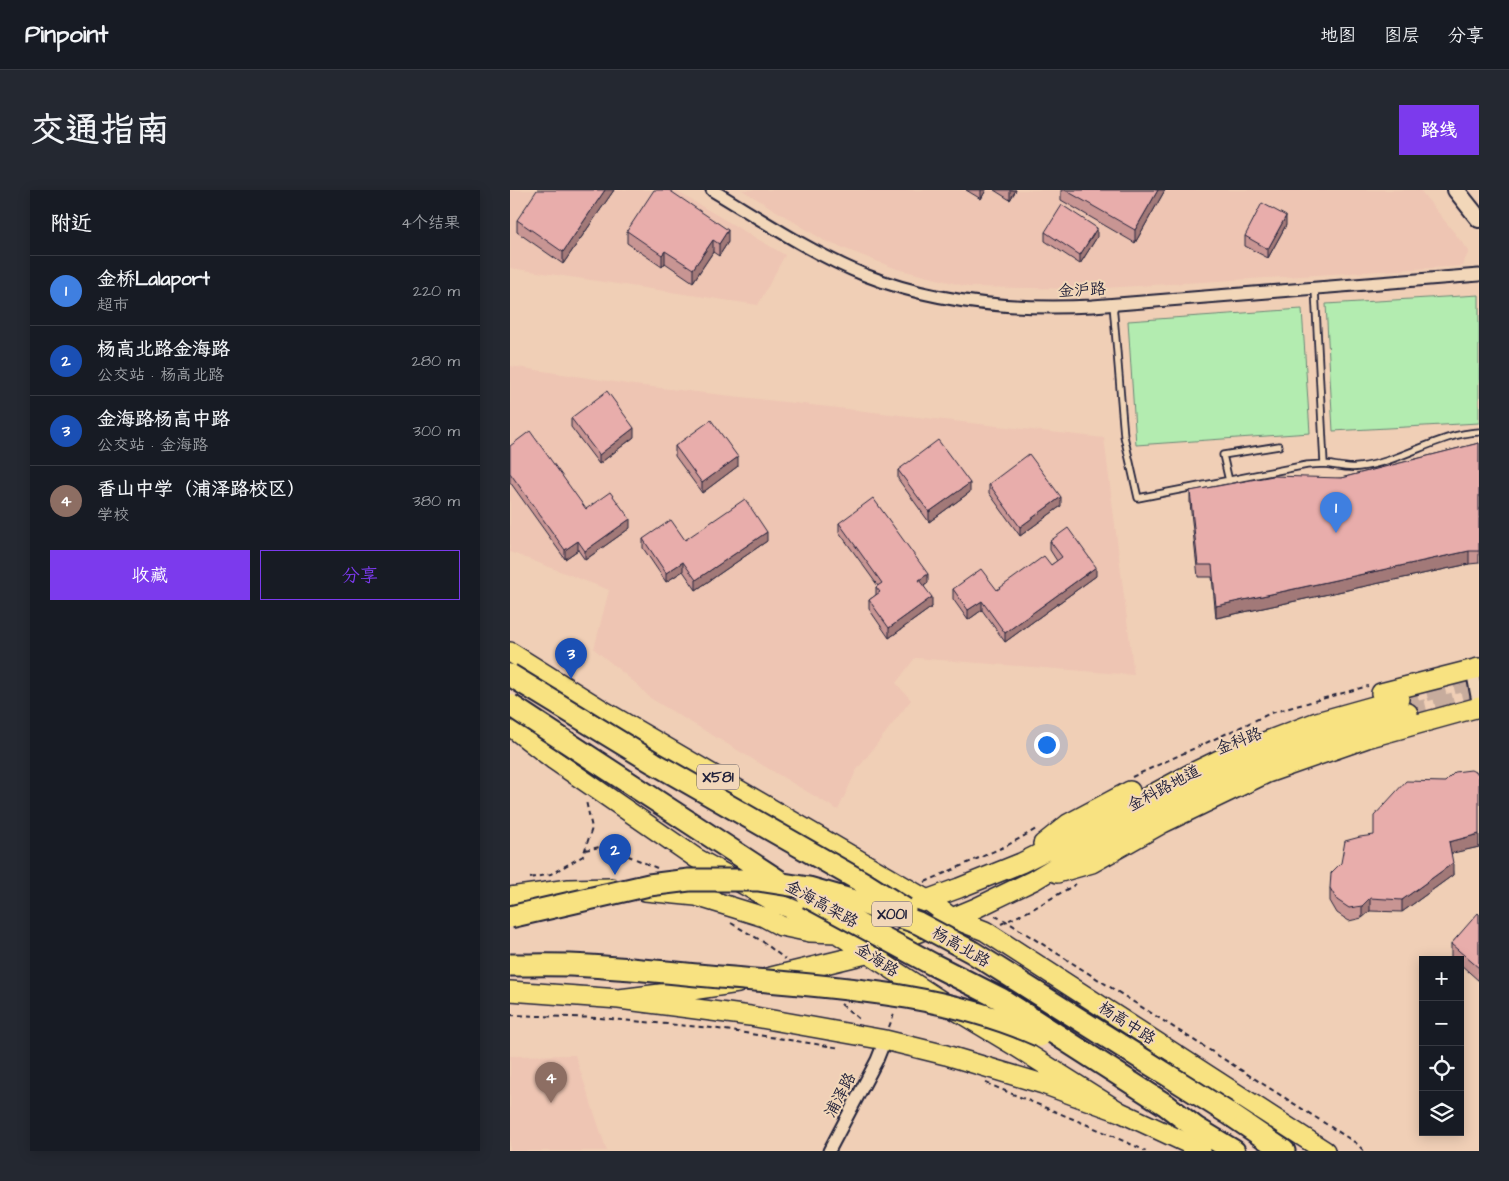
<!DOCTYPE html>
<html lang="zh">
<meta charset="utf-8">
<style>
:root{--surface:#171b24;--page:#242831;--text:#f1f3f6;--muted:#9ea1a6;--line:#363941;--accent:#7c3aed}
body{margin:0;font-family:"Architects Daughter","LXGW WenKai TC",sans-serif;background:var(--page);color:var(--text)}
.controls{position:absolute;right:15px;bottom:15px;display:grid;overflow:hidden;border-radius:0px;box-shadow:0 2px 12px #0003}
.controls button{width:45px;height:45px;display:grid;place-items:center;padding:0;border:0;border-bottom:1px solid var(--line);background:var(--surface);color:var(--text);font:25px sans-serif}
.you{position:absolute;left:536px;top:554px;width:18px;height:18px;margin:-12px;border:4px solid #fff;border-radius:50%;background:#1a73e8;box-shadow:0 0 0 8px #1a73e833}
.badge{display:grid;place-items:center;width:32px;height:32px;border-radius:50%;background:var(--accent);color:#fff;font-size:16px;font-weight:700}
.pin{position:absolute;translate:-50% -41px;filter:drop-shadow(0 1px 2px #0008)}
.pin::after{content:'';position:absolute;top:26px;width:18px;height:15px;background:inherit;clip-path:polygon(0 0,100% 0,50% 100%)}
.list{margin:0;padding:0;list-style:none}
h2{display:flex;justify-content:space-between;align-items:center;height:65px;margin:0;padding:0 20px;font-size:21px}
h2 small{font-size:16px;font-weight:400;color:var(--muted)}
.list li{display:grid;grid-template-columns:32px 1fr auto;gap:15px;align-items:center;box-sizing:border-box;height:70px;padding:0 20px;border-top:1px solid var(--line)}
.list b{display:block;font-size:19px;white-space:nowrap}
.list p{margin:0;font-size:16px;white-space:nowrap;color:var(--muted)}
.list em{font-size:16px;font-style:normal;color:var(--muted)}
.actions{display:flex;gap:10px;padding:15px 20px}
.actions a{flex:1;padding:11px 0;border:1px solid var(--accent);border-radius:0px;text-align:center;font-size:18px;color:var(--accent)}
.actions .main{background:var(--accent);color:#fff}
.icon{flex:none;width:28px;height:28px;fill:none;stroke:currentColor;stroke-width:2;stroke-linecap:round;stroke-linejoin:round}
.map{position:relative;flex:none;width:969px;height:961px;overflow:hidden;border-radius:0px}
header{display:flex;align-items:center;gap:30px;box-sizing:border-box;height:70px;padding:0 25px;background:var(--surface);border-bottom:1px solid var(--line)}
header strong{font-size:24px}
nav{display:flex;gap:28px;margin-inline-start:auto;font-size:18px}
.intro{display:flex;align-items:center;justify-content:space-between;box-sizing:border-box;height:120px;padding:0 30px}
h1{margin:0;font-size:35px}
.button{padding:12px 22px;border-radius:0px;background:var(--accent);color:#fff;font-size:18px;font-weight:700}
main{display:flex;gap:30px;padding:0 30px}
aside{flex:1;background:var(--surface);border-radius:0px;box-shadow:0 2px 12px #0003}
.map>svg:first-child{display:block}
.built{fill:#eec5b3}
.green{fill:#b3ecb0;stroke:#6a8776}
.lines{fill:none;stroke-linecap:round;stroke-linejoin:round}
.primary-tunnel{stroke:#c7ac9d;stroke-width:19;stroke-dasharray:19 9;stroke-linecap:butt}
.lane-casing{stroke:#22223b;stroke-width:9}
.street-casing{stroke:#22223b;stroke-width:15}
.secondary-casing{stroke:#22223b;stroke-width:20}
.primary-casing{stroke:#22223b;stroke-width:22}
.highway-casing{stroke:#22223b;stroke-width:25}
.path{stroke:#22223b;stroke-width:2;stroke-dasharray:5 4;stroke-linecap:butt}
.lane{stroke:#f2d7b9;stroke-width:5.5}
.street{stroke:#f2d7b9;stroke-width:11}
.secondary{stroke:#f2d7b9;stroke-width:16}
.primary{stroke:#f8e281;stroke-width:19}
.highway{stroke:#f8e281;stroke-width:21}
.highway-bridge-casing{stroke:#22223b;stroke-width:25;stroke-linecap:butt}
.highway-bridge{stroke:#f8e281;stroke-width:21}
.wall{fill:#c89593;stroke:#22223b}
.shaded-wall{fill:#a27978;stroke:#22223b}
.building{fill:#e8adab;stroke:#22223b}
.labels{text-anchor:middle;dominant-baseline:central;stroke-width:4;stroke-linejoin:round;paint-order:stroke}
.shield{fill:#f2d7b9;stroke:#605861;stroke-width:1}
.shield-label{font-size:15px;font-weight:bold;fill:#22223b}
.street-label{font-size:16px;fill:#22223b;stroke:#f2d7b9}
</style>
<header>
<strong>Pinpoint</strong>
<nav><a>地图</a><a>图层</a><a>分享</a></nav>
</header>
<div class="intro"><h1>交通指南</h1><a class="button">路线</a></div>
<main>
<aside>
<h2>附近<small>4个结果</small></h2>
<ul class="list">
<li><span class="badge" style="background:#3f7fe0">1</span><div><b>金桥Lalaport</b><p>超市</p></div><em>220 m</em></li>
<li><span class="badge" style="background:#1a4fb4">2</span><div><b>杨高北路金海路</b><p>公交站 · 杨高北路</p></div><em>280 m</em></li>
<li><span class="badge" style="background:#1a4fb4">3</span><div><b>金海路杨高中路</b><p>公交站 · 金海路</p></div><em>300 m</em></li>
<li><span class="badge" style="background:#8d6e63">4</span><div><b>香山中学（浦泽路校区）</b><p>学校</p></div><em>380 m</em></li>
</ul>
<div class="actions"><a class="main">收藏</a><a>分享</a></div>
</aside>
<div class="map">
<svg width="969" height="961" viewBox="0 0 969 961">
<rect width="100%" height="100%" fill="#f0cfb6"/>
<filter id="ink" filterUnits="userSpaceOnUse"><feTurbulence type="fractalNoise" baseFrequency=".02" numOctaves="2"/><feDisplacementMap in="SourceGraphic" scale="10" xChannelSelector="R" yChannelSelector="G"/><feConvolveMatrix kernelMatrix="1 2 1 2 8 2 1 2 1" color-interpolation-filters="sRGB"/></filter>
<g filter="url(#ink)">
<path class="built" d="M0 0H164L275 65 248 115 0 78Z
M232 0H910L959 61 952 76 578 99 459 97 387 79 315 51Z
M0 176 124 195 594 248 624 485 405 468 386 493 401 510 346 581 328 620 140 508 129 496 84 459 99 400 0 362Z
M65 865 97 961H0V866Z"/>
<path class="green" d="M969 105V233L823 241 816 114Z
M792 119 800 243 626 255 618 131Z"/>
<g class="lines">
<path class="primary-tunnel" d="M889 509 969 488
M898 523 969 506"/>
<defs>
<path id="lane" d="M603 114 614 246 628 308 797 275 814 274 805 99
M814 274C825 275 838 279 849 277 892 272 927 244 969 242
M719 291 713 265 769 256"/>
<path id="street" d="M202 0C252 30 301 63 355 85 428 114 506 120 583 116L969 85
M962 480 969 517
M319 961 367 870 375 850"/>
<path id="secondary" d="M946 0 969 29"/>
<path id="primary" d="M0 462 94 521 417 710 442 728 475 741 815 961
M871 503 969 478
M0 536 44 570 186 668 265 712 305 729 439 816 507 857 610 922
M533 654 558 634 620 601
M547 683 582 673 653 633 757 583 857 548 969 517
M135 701 186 706 254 727 271 736 300 742 327 743 449 698 511 673 563 647 682 583 715 567 807 532 889 509
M0 707 59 699 101 698
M257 788 356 764 466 718 524 690 577 658 649 618 717 585 790 557 852 536 898 523
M0 801 109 809 240 826 375 850 436 865 533 894 610 922 679 954 691 961
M109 809 175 801 228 793"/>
<path id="highway" d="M656 915 686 938 724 961
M718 923 774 961"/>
</defs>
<use href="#lane" class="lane-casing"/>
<use href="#street" class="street-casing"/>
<use href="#secondary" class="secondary-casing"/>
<use href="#primary" class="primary-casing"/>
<use href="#highway" class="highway-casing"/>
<path class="path" d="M622 587 761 523 858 496
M75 660 95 656 147 678
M20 688 41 684 73 666 82 638 76 611
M415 692 498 655 528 638
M485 726 496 731 846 953 854 961
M221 733 252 751 275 769
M491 734 521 720 566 694
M331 814 350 830
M0 825 89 828 202 838 331 858
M379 837 385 821
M476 893 580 936 636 961"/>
<use href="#lane" class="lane"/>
<use href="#street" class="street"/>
<use href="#secondary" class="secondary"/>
<use href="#primary" class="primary"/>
<use href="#highway" class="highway"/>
<defs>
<path id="highway-bridge" d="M0 485 144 573 354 693 395 719
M0 515 269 691
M298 707 422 774 491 809 656 915
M0 727 139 695 179 690H248L299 698 355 714 408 733 462 762 718 923
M0 775C26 775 53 774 79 776 131 779 183 785 234 789 333 798 438 804 530 846"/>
</defs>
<use href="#highway-bridge" class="highway-bridge-casing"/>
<use href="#highway-bridge" class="highway-bridge"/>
</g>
<path class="wall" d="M104 0 53 74 7 42V30Z
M456 0H476L471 9Z
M484 0H506L500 10Z
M551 0H655L625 53 551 10Z
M776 35 758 68 735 56V46Z
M117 41 218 52 209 66 203 62 183 92 155 73 152 77 117 53Z
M535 42 587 47 570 74 535 51Z
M61 228 124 247 89 274 61 237Z
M969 253V373L959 374 706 428 702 387H688L680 313V301L831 288Z
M0 256 76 319 120 338 75 370 68 360 55 369 0 292Z
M165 256 228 276 192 303 165 266Z
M388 280 460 302 419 332 388 289Z
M479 294 551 316 510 346 479 303Z
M329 333 418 393 414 396 422 417 379 448 359 419V410L366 405V397L368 396 329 342Z
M133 349 175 350 257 351 186 400 173 381 156 392 133 358Z
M540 351 586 386 495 452 472 420 458 430 443 409V399L487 400 541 375 547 371 540 360Z
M935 592 969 657 941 663 943 685 892 722 860 721 852 728 839 731 827 723 820 711V698L864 645Z
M969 724V791L950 774V770H945L941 767V754Z"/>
<path class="shaded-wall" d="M95 0H104L53 74V62Z
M471 0H476L471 9Z
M500 0H506L500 10Z
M648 0H655L625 53V40Z
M776 26V35L758 68V59Z
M587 38V47L570 74V65Z
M218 40V52L209 66V54Z
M203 50V62L183 92V79Z
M155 61V73L152 77V65Z
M124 238V247L89 274V265Z
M228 267V276L192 303V293Z
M460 293V302L419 332V322Z
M551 307V316L510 346V337Z
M120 329V338L75 370V361Z
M257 342V351L186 400V390Z
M68 351V360L55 369V360Z
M959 361V374L706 428V416Z
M173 372V381L156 392V383Z
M586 377V386L495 452V443Z
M418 384V393L409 399V390Z
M422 407V417L379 448V438Z
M472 411V420L458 430V420Z
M969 644V657L939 664V652Z
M943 673V685L892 722V710Z
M860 708V721L852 728V716Z"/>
<path class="building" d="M27 0H95L53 62 7 30Z
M144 0H159L218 40 209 54 203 50 183 79 155 61 152 65 117 41Z
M555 0H648L625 40Z
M752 13 776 26 758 59 735 46Z
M552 15 587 38 570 65 535 42Z
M97 201 124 238 89 265 61 228Z
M201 230 228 267 192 293 165 256Z
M20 241 76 319 100 302 120 329 75 361 68 351 55 360 0 283V256Z
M428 250 460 293 419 322 388 280Z
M969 253V361H959L706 416 702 375H688L680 301 763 286 831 288Z
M519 264 551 307 510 337 479 294Z
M363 308 418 384 409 390 422 407 379 438 359 410 370 402 366 397 372 393 329 333Z
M235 309 257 342 186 390 173 372 156 383 133 349 161 330 175 350Z
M558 338 586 377 495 443 472 411 458 420 443 399 471 379 487 400 534 366 541 375 552 367 540 351Z
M961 580 969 584V644L939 652 943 673 892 710 860 708 852 716 839 718 827 710 820 698 821 683 831 673 835 651 850 647 864 645V626L896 591 935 592 945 582Z
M968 723 969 724V778L941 754Z"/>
</g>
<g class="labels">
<g class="shield">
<rect x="187" y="574.5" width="42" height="25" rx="4"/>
<rect x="362" y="711.5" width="40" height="25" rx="4"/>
</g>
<g class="shield-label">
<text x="208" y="587">X581</text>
<text x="382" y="724">X001</text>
</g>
<g class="street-label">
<text transform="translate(572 100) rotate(-3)">金沪路</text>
<text transform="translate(729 551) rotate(-21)">金科路</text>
<text transform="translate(654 598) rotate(-28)">金科路地道</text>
<text transform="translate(312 714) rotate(29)">金海高架路</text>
<text transform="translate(451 757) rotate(30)">杨高北路</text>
<text transform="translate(367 770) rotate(33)">金海路</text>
<text transform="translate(617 833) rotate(33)">杨高中路</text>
<text transform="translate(330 905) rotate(-62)">浦泽路</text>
</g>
</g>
</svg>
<div class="controls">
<button>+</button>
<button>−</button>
<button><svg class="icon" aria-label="locate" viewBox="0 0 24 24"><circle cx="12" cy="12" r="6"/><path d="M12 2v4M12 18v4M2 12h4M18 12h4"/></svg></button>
<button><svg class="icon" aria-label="layers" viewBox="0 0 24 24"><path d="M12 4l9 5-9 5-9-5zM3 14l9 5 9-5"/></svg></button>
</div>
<div class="you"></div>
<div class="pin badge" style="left:826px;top:343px;background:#3f7fe0">1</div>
<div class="pin badge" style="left:105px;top:685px;background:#1a4fb4">2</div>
<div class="pin badge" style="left:61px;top:489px;background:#1a4fb4">3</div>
<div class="pin badge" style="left:41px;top:913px;background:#8d6e63">4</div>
</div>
</main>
